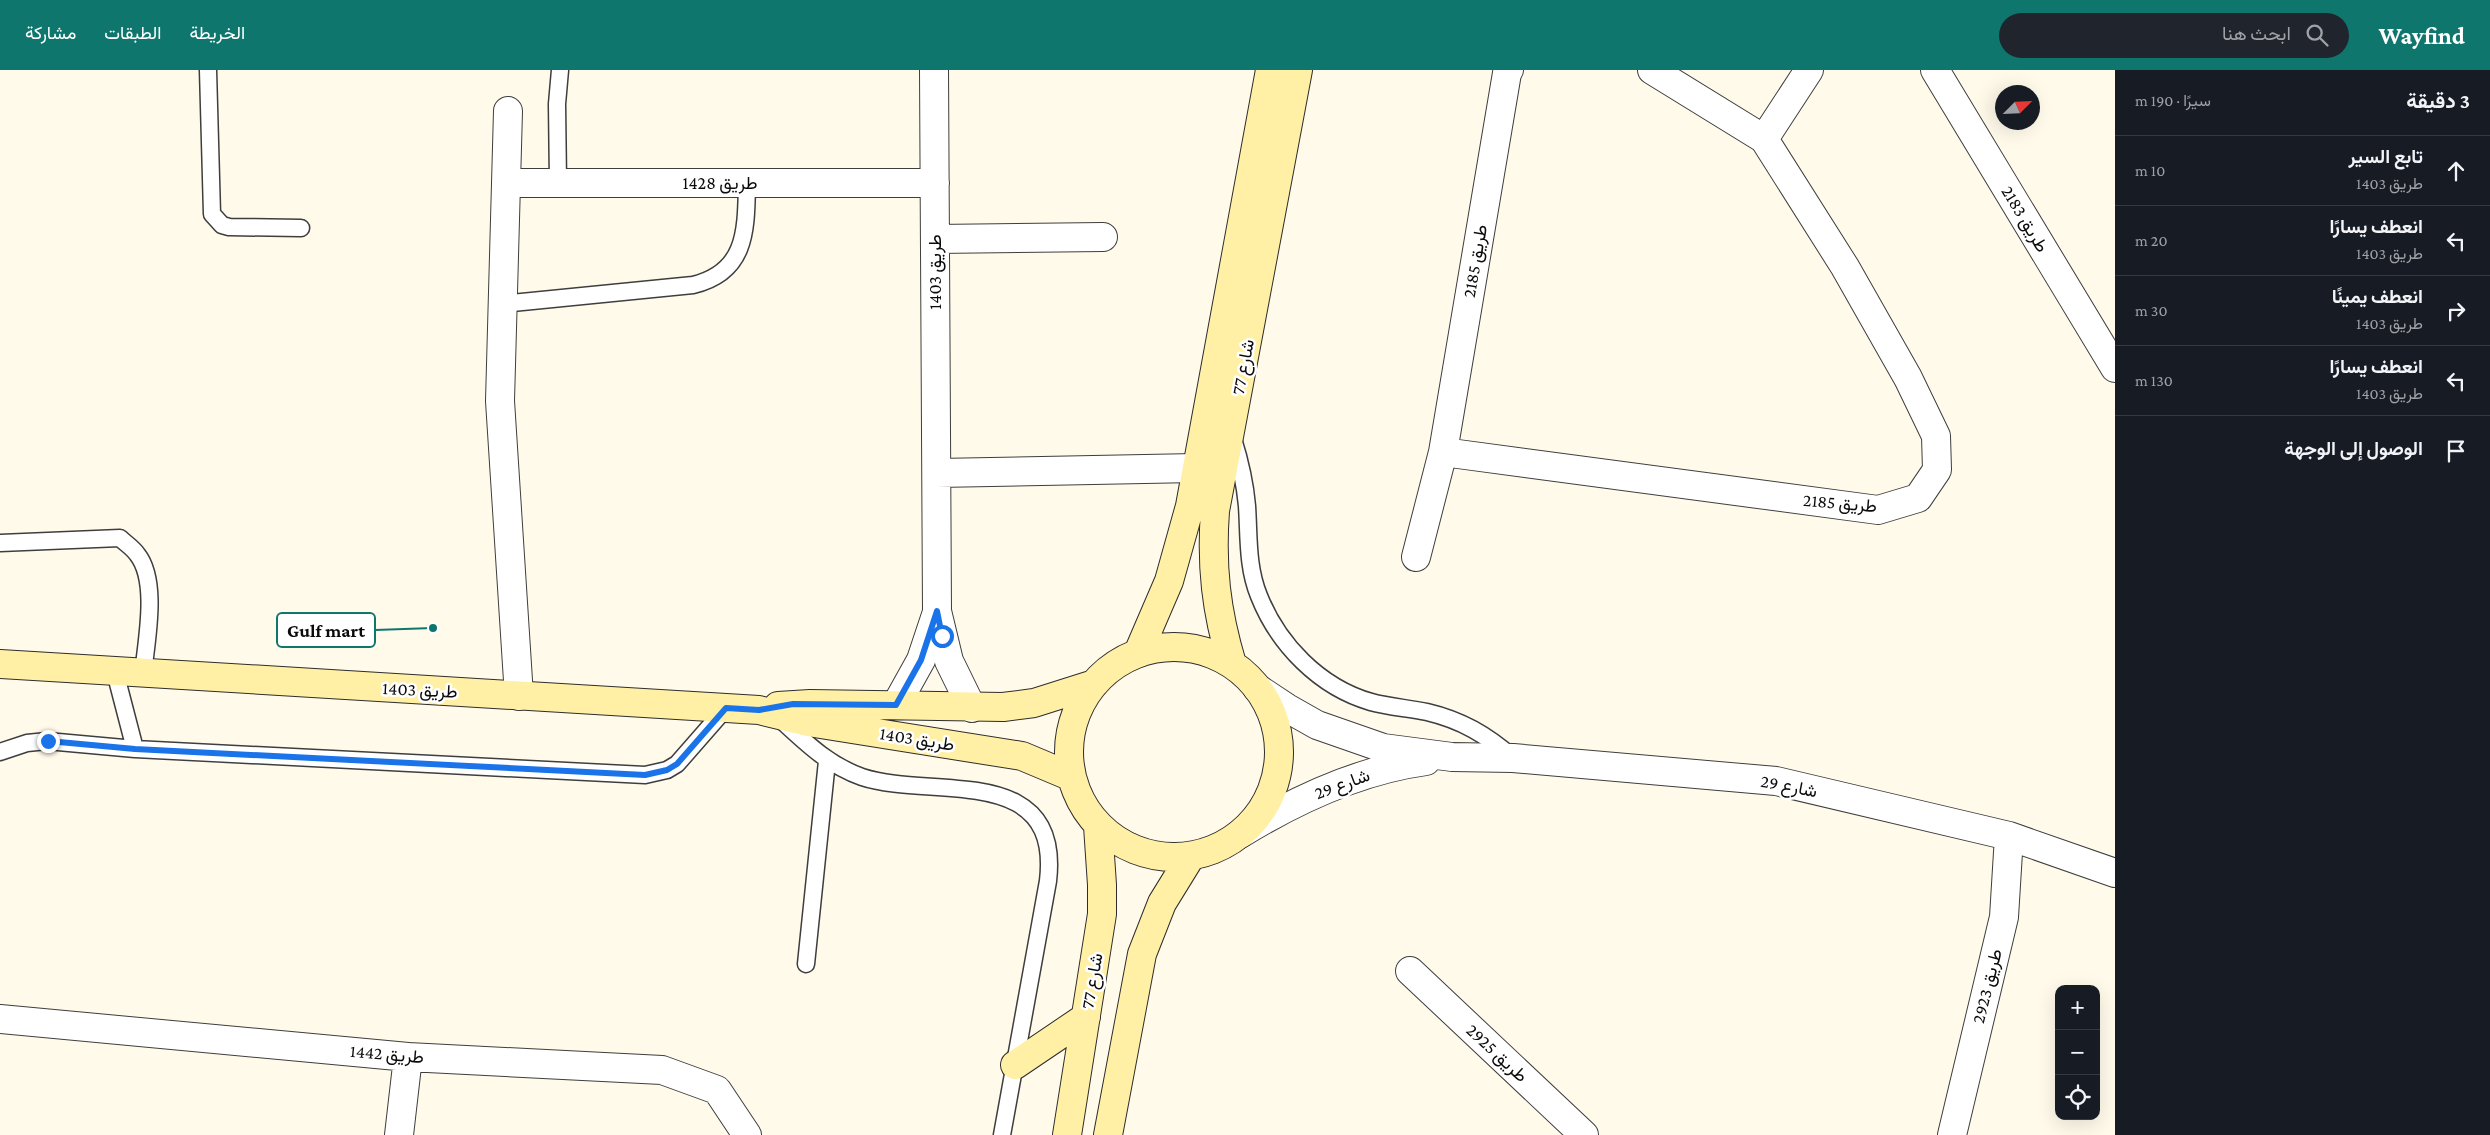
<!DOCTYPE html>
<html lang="ar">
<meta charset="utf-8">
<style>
:root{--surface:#171b24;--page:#20242c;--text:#f1f3f6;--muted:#9ea1a6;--line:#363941;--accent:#0f766e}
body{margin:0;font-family:"Crimson Pro",Vazirmatn,serif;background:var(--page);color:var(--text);direction:rtl}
.controls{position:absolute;right:15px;bottom:15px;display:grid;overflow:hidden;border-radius:10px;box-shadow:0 5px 20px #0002}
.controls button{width:45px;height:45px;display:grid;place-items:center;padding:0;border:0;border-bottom:1px solid var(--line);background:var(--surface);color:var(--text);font:25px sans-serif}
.compass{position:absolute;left:1995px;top:15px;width:45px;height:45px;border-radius:50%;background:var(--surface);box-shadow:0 5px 20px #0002;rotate:66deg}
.stop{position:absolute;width:15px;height:15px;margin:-11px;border:4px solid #1a73e8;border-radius:50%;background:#fff}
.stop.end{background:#1a73e8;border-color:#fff;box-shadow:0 1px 5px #0008}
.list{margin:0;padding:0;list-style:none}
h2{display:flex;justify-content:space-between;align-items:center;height:65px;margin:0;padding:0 20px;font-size:21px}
h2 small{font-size:16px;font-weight:400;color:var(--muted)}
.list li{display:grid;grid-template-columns:32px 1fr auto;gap:15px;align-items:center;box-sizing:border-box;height:70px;padding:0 20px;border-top:1px solid var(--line)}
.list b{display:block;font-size:19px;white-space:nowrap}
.list p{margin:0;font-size:16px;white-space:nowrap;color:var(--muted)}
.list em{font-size:16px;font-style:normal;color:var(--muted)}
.icon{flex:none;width:28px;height:28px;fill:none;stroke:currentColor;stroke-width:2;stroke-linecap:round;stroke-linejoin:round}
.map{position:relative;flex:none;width:2115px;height:1065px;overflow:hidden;direction:ltr}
header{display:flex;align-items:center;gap:30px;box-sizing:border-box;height:70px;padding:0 25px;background:var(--accent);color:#fff}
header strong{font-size:24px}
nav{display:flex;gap:28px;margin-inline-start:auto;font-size:18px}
.search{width:350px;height:45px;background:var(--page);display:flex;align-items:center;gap:12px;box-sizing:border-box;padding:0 18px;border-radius:28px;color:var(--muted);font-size:19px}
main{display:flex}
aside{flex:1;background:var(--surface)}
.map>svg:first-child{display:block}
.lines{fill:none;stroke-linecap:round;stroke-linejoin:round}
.lane-casing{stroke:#3e3e3e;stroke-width:19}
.street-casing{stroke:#3e3e3e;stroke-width:30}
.secondary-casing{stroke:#2d2d2d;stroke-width:30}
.lane{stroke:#fff;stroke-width:16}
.street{stroke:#fff;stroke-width:28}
.secondary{stroke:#fff0a5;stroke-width:28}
.route{stroke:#1a73e8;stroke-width:6}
.labels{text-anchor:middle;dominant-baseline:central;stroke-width:5;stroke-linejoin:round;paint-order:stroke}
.street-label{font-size:18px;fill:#0b0b0b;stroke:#fff}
.leader{fill:none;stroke:#0f766e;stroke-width:2}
.callout-dot{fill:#0f766e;stroke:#fff;stroke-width:2}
.callout{fill:#fff;stroke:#0f766e;stroke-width:2}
.callout-label{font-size:19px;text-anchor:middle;font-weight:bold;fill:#0b0b0b}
</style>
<header>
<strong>Wayfind</strong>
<div class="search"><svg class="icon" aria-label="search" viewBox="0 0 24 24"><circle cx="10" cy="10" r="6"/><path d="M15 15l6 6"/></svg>ابحث هنا</div>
<nav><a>الخريطة</a><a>الطبقات</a><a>مشاركة</a></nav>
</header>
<main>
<aside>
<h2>3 دقيقة<small>سيرًا · 190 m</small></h2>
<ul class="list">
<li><svg class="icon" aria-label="ahead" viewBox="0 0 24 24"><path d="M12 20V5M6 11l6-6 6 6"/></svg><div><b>تابع السير</b><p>طريق 1403</p></div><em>10 m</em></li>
<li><svg class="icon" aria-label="left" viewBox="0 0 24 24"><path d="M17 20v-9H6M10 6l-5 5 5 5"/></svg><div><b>انعطف يسارًا</b><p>طريق 1403</p></div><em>20 m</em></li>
<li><svg class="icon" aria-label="right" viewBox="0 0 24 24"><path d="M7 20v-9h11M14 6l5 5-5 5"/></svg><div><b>انعطف يمينًا</b><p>طريق 1403</p></div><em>30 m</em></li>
<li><svg class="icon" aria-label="left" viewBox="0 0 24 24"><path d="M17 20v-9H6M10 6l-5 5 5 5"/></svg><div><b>انعطف يسارًا</b><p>طريق 1403</p></div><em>130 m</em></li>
<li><svg class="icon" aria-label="arrive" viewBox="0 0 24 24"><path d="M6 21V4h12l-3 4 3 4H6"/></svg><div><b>الوصول إلى الوجهة</b></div></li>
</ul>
</aside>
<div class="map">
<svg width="2115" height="1065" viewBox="0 0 2115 1065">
<rect width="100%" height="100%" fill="#fffaea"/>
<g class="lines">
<defs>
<path id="lane" d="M208 0 212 144 222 155 229 157 301 158
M558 113 557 34 560 0
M502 234 693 215C747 202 746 160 747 113
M1233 369C1240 391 1245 413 1247 436 1249 466 1247 497 1259 526 1278 574 1319 617 1371 632 1389 637 1408 638 1427 642 1461 650 1487 665 1513 688
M0 473 120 468C125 473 133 478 137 484 159 511 146 572 143 604
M115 602 135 679
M779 648C805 672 828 695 862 707 931 730 1062 691 1048 811L1002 1065
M0 682 27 673 47 671 135 679 645 705 667 700 677 694 726 638
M806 894 827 691"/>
<path id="street" d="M934 0 937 541 949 591 972 638
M1652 0 1764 69
M1935 0 2115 298
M508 41 500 331 519 626
M506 113H935
M935 169 1103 167
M1443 382 1878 440 1918 428 1937 400 1936 366 1908 308 1845 197 1764 69 1809 0
M937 403 1196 398
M1416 487 1443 382 1507 3 1509 0
M1257 618 1287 638 1317 655 1383 678 1452 687 1513 688 1776 711 2009 766 2115 803
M896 635 921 590 937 542
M1240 764C1297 729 1359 700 1426 691
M1410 901 1584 1065
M0 949 408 987 662 1000 717 1020 747 1065
M399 1065 408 987
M1952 1065 2004 847 2009 766"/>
<path id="secondary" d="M1069 682a105 105 0 1 1 210 0a105 105 0 1 1-210 0Z
M1138 583 1169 511 1190 436 1270 0
M0 594 759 640 808 652 1022 686 1072 707
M1232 594C1216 541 1211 496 1215 441L1298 0
M778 636 810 634 1003 637 1034 633 1094 614
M1015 995 1086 947
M1067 1065 1102 844V815L1098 756
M1108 1065 1142 884 1162 833 1191 786"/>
</defs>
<use href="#lane" class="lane-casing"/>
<use href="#street" class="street-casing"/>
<use href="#secondary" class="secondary-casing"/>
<use href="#lane" class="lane"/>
<use href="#street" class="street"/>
<use href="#secondary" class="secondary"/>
</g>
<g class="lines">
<path class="route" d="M48 671 135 679 645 705 667 700 677 694 726 638 759 640 793 634 896 635 921 590 937 541 942 566"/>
</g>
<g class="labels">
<g class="street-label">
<text x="720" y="113">طريق 1428</text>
<text transform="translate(2025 149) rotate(59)">طريق 2183</text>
<text transform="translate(1475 191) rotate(-80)">طريق 2185</text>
<text transform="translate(935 202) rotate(-90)">طريق 1403</text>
<text transform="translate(1243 297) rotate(-79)">شارع 77</text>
<text transform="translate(1840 433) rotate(5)">طريق 2185</text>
<text transform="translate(420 620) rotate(3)">طريق 1403</text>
<text transform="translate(917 669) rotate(9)">طريق 1403</text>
<text transform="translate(1342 714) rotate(-20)">شارع 29</text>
<text transform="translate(1789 716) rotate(11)">شارع 29</text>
<text transform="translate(1092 911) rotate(-80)">شارع 77</text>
<text transform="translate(1987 916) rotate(-76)">طريق 2923</text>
<text transform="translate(1497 983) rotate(43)">طريق 2925</text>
<text transform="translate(387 984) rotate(5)">طريق 1442</text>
</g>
</g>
<path class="leader" d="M433 558L375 560"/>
<circle class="callout-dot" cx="433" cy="558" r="5"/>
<rect class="callout" x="277" y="543" width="98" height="34" rx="5"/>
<g class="callout-label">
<text x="326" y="567">Gulf mart</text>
</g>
</svg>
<div class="controls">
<button>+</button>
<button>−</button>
<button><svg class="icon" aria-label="locate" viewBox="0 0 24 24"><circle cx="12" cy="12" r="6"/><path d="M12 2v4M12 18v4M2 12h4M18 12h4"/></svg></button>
</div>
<svg class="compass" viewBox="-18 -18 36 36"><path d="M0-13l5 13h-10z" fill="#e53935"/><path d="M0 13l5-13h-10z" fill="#9ea1a6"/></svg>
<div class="stop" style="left:942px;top:566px"></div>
<div class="stop end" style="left:48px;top:671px"></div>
</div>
</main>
